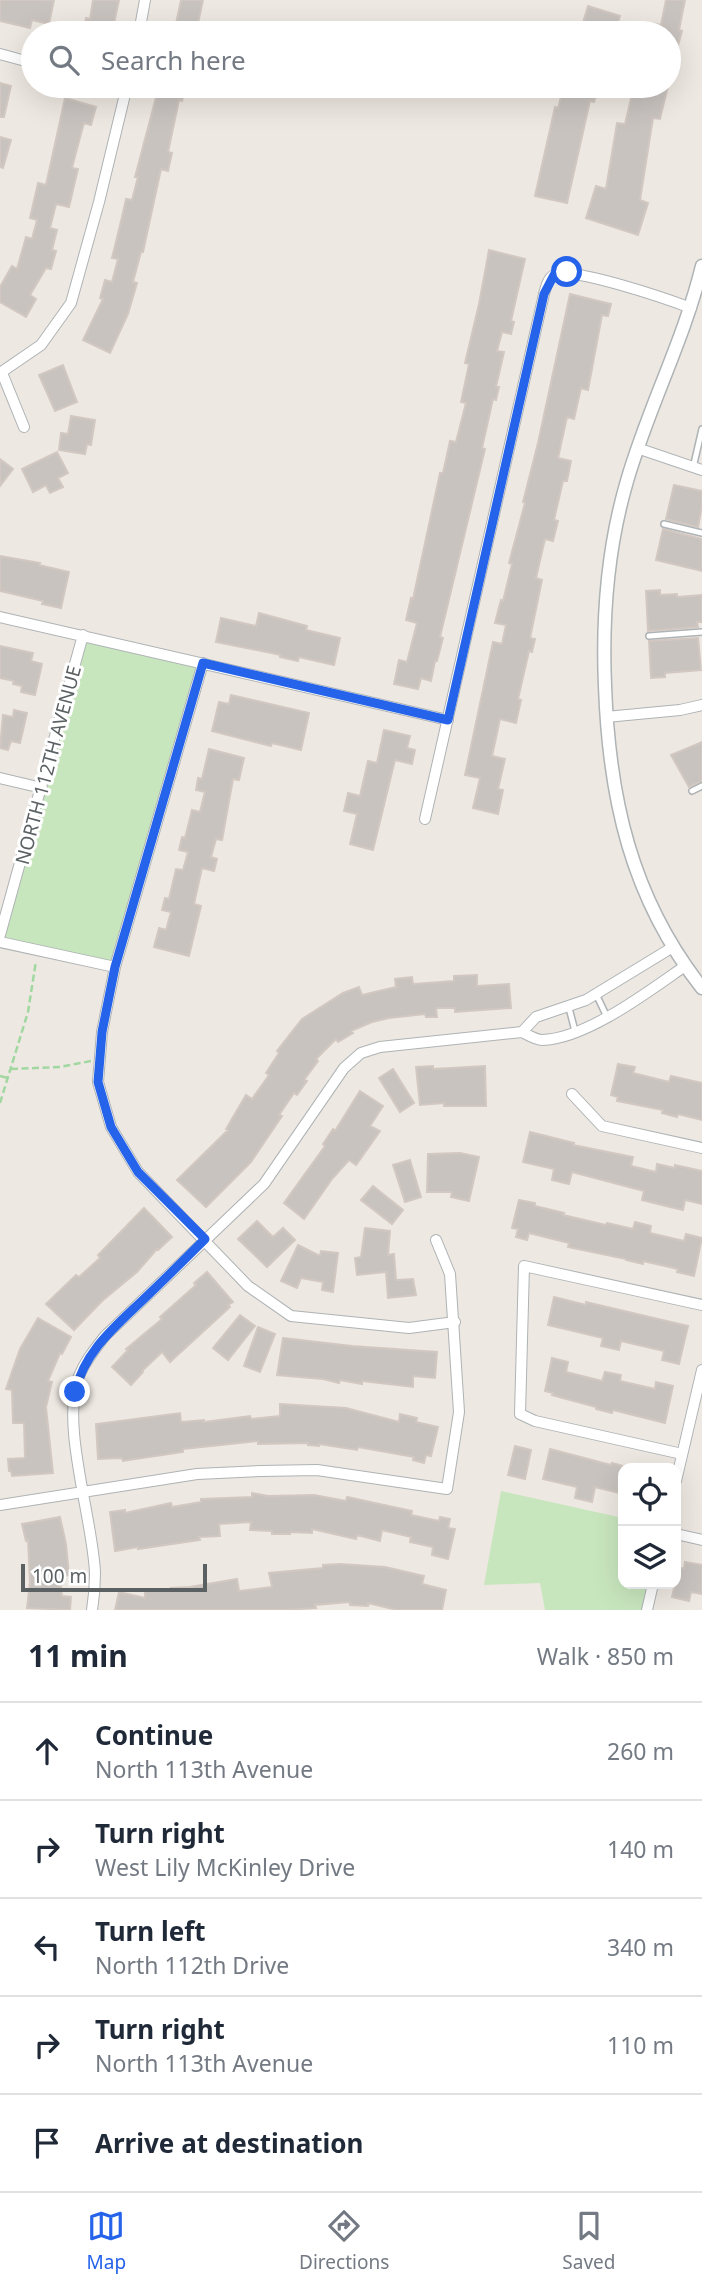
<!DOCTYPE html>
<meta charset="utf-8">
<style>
:root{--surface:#fff;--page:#f2f2f3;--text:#1f2937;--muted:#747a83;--line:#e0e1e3;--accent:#2563eb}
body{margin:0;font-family:"Noto Sans",sans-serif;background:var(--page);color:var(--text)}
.controls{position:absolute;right:21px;bottom:21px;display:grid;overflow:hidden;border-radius:14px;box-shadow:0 7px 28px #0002}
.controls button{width:63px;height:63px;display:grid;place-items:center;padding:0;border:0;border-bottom:2px solid var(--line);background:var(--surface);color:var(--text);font:35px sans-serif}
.scale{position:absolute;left:21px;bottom:18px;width:186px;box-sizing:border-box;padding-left:7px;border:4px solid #5b6163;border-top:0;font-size:19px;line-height:24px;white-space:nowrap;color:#5b6163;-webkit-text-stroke:5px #fff;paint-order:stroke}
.stop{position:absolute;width:21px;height:21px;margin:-16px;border:5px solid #2563eb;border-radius:50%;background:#fff}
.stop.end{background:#2563eb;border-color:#fff;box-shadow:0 2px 7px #0008}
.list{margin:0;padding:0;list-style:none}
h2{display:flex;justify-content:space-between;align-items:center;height:91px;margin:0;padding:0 28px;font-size:30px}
h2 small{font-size:23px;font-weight:400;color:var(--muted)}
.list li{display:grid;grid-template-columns:46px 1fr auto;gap:21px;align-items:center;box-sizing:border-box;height:98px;padding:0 28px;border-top:2px solid var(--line)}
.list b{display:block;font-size:26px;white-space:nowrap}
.list p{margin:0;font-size:23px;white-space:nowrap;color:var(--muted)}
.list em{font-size:23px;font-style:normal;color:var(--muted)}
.icon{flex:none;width:38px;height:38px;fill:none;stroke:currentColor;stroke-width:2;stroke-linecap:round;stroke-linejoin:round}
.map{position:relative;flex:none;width:702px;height:1610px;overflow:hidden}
.search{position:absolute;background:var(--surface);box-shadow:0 7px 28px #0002;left:21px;right:21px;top:21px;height:77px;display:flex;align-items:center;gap:18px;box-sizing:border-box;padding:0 24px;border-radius:38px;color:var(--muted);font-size:26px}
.sheet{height:581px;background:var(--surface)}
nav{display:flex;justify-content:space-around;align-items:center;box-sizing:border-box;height:98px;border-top:2px solid var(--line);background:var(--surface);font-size:19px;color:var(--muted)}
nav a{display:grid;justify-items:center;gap:4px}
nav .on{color:var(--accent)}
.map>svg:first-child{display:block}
.green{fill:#c8e6be}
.building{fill:#c8c3bf;stroke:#d2c8c1;stroke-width:2}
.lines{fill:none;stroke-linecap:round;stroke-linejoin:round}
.service-casing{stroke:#aeb3b5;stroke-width:8}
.minor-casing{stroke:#aeb3b5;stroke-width:12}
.tertiary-casing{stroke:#aeb3b5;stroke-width:15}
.path{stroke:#a1d8a1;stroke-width:2.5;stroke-dasharray:7 3.5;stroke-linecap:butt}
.service{stroke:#fff;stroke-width:5}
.minor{stroke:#fff;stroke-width:10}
.tertiary{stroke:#fff;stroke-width:12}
.route{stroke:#2563eb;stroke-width:9}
.labels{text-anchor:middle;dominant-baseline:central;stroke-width:6;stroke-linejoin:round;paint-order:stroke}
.street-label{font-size:19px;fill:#5b6163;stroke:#fff}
</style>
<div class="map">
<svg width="702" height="1610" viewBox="0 0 702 1610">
<rect width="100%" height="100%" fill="#eee8e2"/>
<path class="green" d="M83 635 203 663 115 967 0 942Z
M501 1491 623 1518V1584H653L647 1610H545L540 1583 484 1585Z"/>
<path class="building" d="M0 0H54L49 24 32 20 30 28 0 21Z
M93 0H119L112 33H83L86 18 90 19Z
M181 0H203L196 33H174Z
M666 0H685L679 30 682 31 672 68H669V33H647L650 23 661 25Z
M588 6 620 16 615 33H580Z
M0 83 11 86 4 117H0Z
M159 86H186L182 101 179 100 174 124 168 152 172 153 168 171 161 169 143 252H141L133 282 137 283 128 314 110 353 83 340 103 299 100 298 105 280 112 282 118 259 112 258 122 217 126 199 132 200 138 177H135Z
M564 86H599L594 102 590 101 567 203 535 196 555 107 558 108Z
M634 86H668L660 119 653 118 640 200 648 203 638 235 586 218 596 186 606 189 617 123 625 124Z
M65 98 96 107 91 125 84 123 78 145 72 168 78 169 69 207 56 204 50 228 57 230 52 250 56 251 51 269 46 268 30 295 36 299 26 317 0 302V287L12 266 17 269 26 237 32 239 37 220 30 218 38 183 46 185Z
M0 137 11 140 3 168 0 167Z
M489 250 525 259 511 321 514 322 511 334 502 332 497 351 504 352 496 387H499L496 400 493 399 482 448 485 449 440 637 443 638 437 661H435L431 681 421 678 418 689 394 684 399 660 407 662 417 623 406 620 411 598 413 599 440 473H443L450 441 456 442 466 403 461 402 469 364 465 363 479 304Z
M570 294 611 304 608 316 602 315 588 390 581 388 574 419 567 417 558 458 571 461 567 481H563L554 520 558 521 553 541 545 539 536 578 542 580 530 638 535 639 532 652 529 651 518 699 521 700 516 723 500 719 492 756 505 759 498 789 503 790 498 814 473 808 480 778 465 775 493 642 502 644 506 625 495 623 501 600 503 601 512 564 509 563 525 503 523 502 538 443Z
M63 365 77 402 55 411 39 375Z
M71 416 95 420 91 445 87 444 85 454 59 450 61 433 68 434Z
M57 452 68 473 58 478 63 487 50 493 46 485 33 492 22 469Z
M0 459 13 469 0 486Z
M674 485 702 491V506L698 527 666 519Z
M663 529 702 539V571L656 560Z
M0 556 40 563 39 565 69 572 61 608 42 604 43 601 0 591Z
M660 590V595L677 594V597L702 595V622H697L698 627 648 631 646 591Z
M259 613 307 626 306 630 340 638 334 665 299 657 298 661 280 657 281 655 216 642 221 618 256 626Z
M698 638 701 670 665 673V677L651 678 649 641Z
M0 646 33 653 31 661 42 664 35 695 21 692 22 686 13 684 14 681 0 678Z
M231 695 309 713 301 750 272 743 271 746 212 731 219 702 229 704Z
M14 710 27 713 20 743 11 741 8 750 0 748 3 715 13 717Z
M384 730 410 736 407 748 415 750 412 764 395 760 373 850 350 844 357 814 344 811 348 793 360 796 368 761 377 763Z
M702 742V781L689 787 671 755Z
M209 749 244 758 239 780 233 779 222 840 216 839 211 857 217 859 214 871 202 868 194 904 201 906 189 956 154 947 159 928 166 930 171 912 162 910 165 898 169 899 176 869 183 870 188 852 179 850 182 837 185 838 192 810 200 812 205 792 196 790 198 778 202 779Z
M477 975V986L509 984 511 1008 455 1012V1008H436L437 1017H426L425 1014 389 1018 372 1022 351 1031 353 1033 338 1042 336 1039 316 1059 318 1061 304 1080 307 1081 297 1095 294 1093 279 1115 282 1116 251 1162 206 1207 177 1180 228 1130 226 1129 246 1095 252 1099 269 1075 266 1073 279 1053 277 1051 302 1019 343 993 359 987 362 995 396 987 395 979 412 977 413 984 454 981V976Z
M618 1064 635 1067 633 1073 669 1082 671 1076 702 1083V1120L678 1114 677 1117 662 1113 663 1110 617 1101 618 1097 611 1095Z
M433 1066V1069L485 1066 486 1106H444V1103L420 1105 416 1067Z
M393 1069 414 1103 400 1112 379 1078Z
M360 1091 383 1106 370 1126 380 1131 356 1165 349 1160 332 1179 304 1219 284 1203 325 1146 323 1144 333 1129 335 1131Z
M530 1132 574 1143 573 1145 633 1157 631 1166 656 1172 657 1164 675 1168V1165L702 1171V1204L685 1200 683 1210 666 1206 642 1200 644 1191 572 1172 569 1184 552 1180 554 1169 523 1162Z
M460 1153 479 1157 469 1201 451 1197 452 1192H427L428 1154Z
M410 1160 421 1197 405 1202 393 1165Z
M373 1186 403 1210 392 1224 361 1200Z
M519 1200 535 1203V1206L564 1213 563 1215 606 1225 607 1223 633 1229 635 1222 651 1226 650 1233 684 1241 686 1234 702 1238 694 1276 677 1272 678 1269 643 1261V1264L626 1260V1259L568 1247 569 1243 529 1233 527 1240 516 1237 518 1229 512 1228Z
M144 1208 172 1237 158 1250 157 1249 137 1272 102 1301 74 1330 46 1304 76 1275 79 1277 100 1258 98 1255Z
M257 1221 273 1237 283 1228 295 1240 267 1267 238 1239Z
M365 1228 390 1231 388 1255 394 1254 396 1280 413 1279 416 1295 388 1298 386 1272 357 1275 355 1258 361 1257Z
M298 1245 320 1256 321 1251 338 1253 333 1292 322 1290 323 1282 301 1278 297 1288 281 1281Z
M207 1272 233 1302 228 1305 230 1307 170 1362 162 1352 142 1371 143 1372 131 1385 112 1367 128 1350 126 1349 162 1319 160 1317 196 1285 194 1283Z
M554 1297 586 1305V1302L688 1326 679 1364 662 1360 664 1351 621 1341 619 1350 601 1346 603 1338 548 1325Z
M240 1315 255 1326 228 1360 213 1348Z
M38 1318 71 1337 62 1354 60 1353 48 1381 52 1382 46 1407 53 1473 12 1476 11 1471H9L8 1459 25 1458 24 1423H13L12 1390 6 1389 20 1349Z
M258 1327 275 1334 260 1372 244 1366Z
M283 1338 352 1346 437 1352 435 1378 413 1376V1387L362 1381V1384L340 1380 339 1383 323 1379 277 1375Z
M552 1358 568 1362 566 1372 602 1381 605 1372 621 1375 620 1381 655 1389 656 1382 673 1386 665 1423 613 1410 612 1413 596 1409V1407L552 1395 553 1393 545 1391Z
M280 1404 346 1408 399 1422 400 1414 417 1418 416 1422 438 1427 431 1456 426 1455 424 1463 413 1460 414 1457 358 1447 357 1450 319 1444V1446L308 1445V1443L258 1444V1441L183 1449V1452L123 1461 122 1458 98 1459 96 1424 180 1413 181 1422 204 1420V1422L250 1416 251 1419 280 1416Z
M515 1446 531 1450 525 1479 508 1475Z
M550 1449 611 1465 612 1463 623 1466V1494L595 1487 592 1502 575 1498 577 1487 543 1479Z
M252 1493 268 1496 314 1495 346 1501 347 1497 412 1511 411 1515 439 1521 440 1517 450 1519 448 1528 455 1529 448 1559 432 1555 433 1547 410 1542 411 1537 382 1530 380 1541 357 1535 356 1539 312 1529V1533L290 1532V1534H272V1531L250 1530 251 1522 219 1524 220 1536 199 1537 200 1540 138 1549V1547L115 1551 110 1512 125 1510V1513L171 1503 172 1507 201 1502V1499L252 1497Z
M60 1517 66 1544 69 1575 60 1577 62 1596 71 1597 70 1610 27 1608 30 1582 28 1540 26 1541 22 1524Z
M685 1562 702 1565V1594L691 1592 689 1601 672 1597 679 1567 684 1569Z
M340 1564 385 1567 424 1576 422 1584 446 1590 442 1610H397L368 1603V1606L350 1605V1602L315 1605 316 1608 283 1610H115L119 1592 145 1598V1591H172L171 1588 190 1587 237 1579 239 1591 272 1587 269 1573 323 1568V1565Z"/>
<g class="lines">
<defs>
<path id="service" d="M693 468 702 429
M664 524 702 533
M649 636 702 632
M692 791 702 786
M596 994 607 1017
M569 1008 575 1031"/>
<path id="minor" d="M139 33 145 0
M0 54 33 63
M0 373 41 345 71 303 99 202 127 86
M2 373 24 427
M637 448 702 470
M0 617 448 720
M203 663 115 967 102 1032 98 1082 111 1127 138 1172 248 1286 291 1316 409 1328 455 1322
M606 717 680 710 702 705
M0 778 42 788
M425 819 544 294C546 287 548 278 554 275 569 265 670 300 691 308
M0 935 83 635
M0 942 115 967
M522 1032 536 1017 586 1000 673 947
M572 1094 602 1126 702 1148
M682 1454 535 1421 520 1414 524 1266 702 1305
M676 1481 702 1370
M0 1505 197 1474 261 1471 317 1470 447 1489 459 1412 450 1274 436 1240
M676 1534 702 1540
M92 1610C94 1598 95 1585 95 1573 93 1519 60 1424 79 1376 85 1361 95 1349 105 1336L264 1184 344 1068 361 1053 380 1047 522 1032C528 1035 536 1040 542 1040 586 1039 649 991 685 966
M647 1610 653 1584"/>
<path id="tertiary" d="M702 266C684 340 648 408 627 481 607 549 602 616 605 686 609 798 631 898 702 988"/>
</defs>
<use href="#service" class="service-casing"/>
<use href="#minor" class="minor-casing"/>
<use href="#tertiary" class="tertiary-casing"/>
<path class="path" d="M11 1069 60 1067 91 1061
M0 1076 8 1078
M0 1103 28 1012 36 961"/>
<use href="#service" class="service"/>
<use href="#minor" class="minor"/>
<use href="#tertiary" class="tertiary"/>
</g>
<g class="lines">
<path class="route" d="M75 1392C85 1350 116 1326 146 1297 166 1278 185 1259 205 1239L138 1172 111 1127 98 1082 102 1032 115 967 203 663 448 720 544 294 554 275 567 272"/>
</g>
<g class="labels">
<g class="street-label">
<text transform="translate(48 765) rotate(-75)">NORTH 112TH AVENUE</text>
</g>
</g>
</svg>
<div class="controls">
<button><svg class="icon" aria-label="locate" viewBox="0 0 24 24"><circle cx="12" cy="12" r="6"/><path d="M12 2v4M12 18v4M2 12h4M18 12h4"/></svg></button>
<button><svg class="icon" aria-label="layers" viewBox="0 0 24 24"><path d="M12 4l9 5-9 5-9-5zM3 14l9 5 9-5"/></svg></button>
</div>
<div class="scale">100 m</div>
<div class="stop" style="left:567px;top:272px"></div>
<div class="stop end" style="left:75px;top:1392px"></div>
<div class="search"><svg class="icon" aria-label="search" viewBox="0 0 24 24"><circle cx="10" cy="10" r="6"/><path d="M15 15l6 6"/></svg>Search here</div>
</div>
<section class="sheet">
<h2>11 min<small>Walk · 850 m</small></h2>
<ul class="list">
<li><svg class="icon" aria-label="ahead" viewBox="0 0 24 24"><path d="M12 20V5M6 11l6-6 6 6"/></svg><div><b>Continue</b><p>North 113th Avenue</p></div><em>260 m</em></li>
<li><svg class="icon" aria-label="right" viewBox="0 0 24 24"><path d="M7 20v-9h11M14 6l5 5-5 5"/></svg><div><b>Turn right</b><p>West Lily McKinley Drive</p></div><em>140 m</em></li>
<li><svg class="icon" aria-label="left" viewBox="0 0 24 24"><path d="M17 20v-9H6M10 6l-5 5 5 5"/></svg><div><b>Turn left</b><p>North 112th Drive</p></div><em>340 m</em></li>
<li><svg class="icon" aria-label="right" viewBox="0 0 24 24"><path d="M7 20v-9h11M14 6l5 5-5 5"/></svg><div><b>Turn right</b><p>North 113th Avenue</p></div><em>110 m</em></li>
<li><svg class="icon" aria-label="arrive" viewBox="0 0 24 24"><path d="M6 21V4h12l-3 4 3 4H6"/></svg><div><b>Arrive at destination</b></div></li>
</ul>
</section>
<nav>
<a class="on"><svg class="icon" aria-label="map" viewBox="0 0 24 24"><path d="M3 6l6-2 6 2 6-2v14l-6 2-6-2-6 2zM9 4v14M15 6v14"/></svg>Map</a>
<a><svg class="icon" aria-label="directions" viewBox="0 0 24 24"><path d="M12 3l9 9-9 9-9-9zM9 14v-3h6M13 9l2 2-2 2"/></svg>Directions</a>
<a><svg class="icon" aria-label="saved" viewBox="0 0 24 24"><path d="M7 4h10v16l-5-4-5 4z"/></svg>Saved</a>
</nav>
